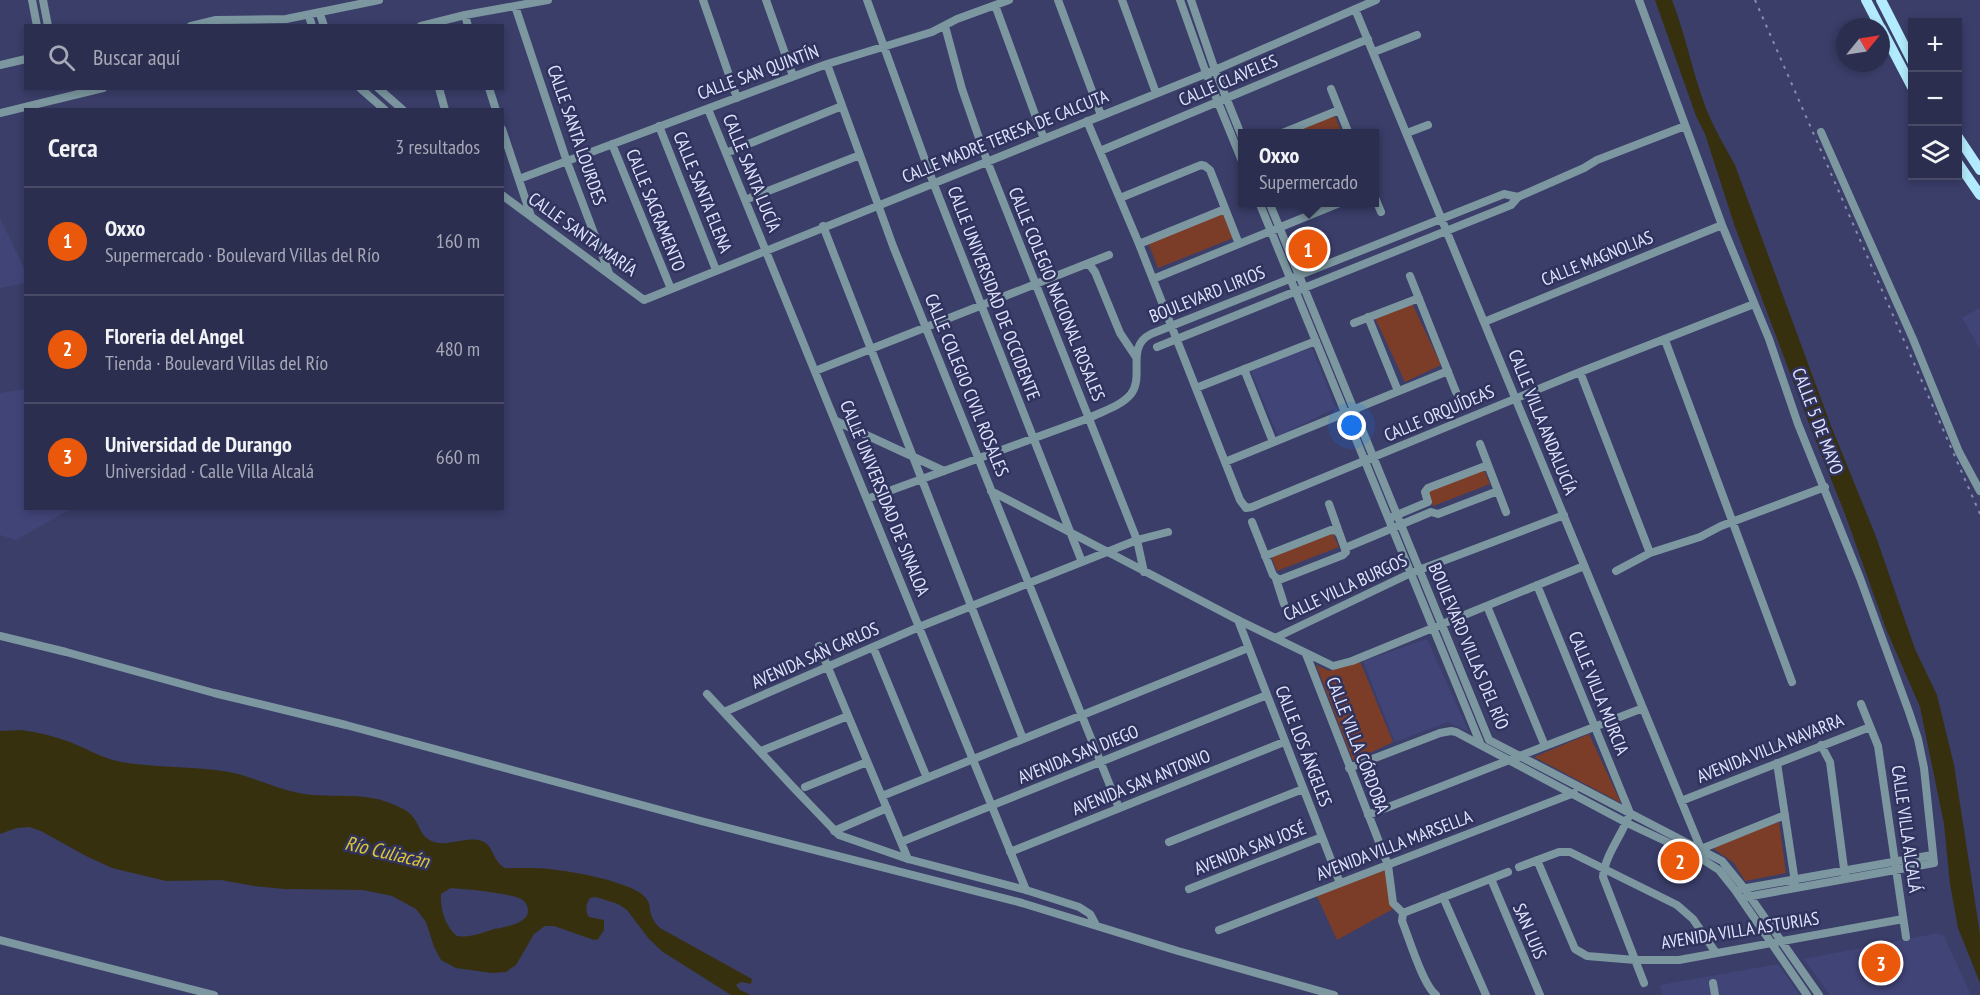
<!DOCTYPE html>
<html lang="es">
<meta charset="utf-8">
<style>
:root{--surface:#2c2e4f;--page:#383a59;--text:#f1f3f6;--muted:#a6a8b7;--line:#484a66;--accent:#ea580c}
body{margin:0;font-family:"PT Sans Narrow",sans-serif;background:var(--page);color:var(--text)}
.controls{position:absolute;right:18px;top:18px;display:grid;overflow:hidden;border-radius:0px;box-shadow:0 3px 9px #0003}
.controls button{width:54px;height:54px;display:grid;place-items:center;padding:0;border:0;border-bottom:2px solid var(--line);background:var(--surface);color:var(--text);font:30px sans-serif}
.compass{position:absolute;left:1836px;top:18px;width:54px;height:54px;border-radius:50%;background:var(--surface);box-shadow:0 3px 9px #0003;rotate:60deg}
.you{position:absolute;left:1352px;top:426px;width:21px;height:21px;margin:-15px;border:4px solid #fff;border-radius:50%;background:#1a73e8;box-shadow:0 0 0 9px #1a73e833}
.badge{display:grid;place-items:center;width:39px;height:39px;border-radius:50%;background:var(--accent);color:#fff;font-size:20px;font-weight:700}
.pin{position:absolute;translate:-50% -50%;border:3px solid #fff;box-shadow:0 2px 6px #0006}
.popup{position:absolute;left:1238px;top:129px;width:141px;height:78px;box-sizing:border-box;display:grid;place-content:center;border-radius:0px;background:var(--surface);filter:drop-shadow(0 2px 4px #0005);font-size:20px;white-space:nowrap;color:var(--muted)}
.popup b{font-size:22px;color:var(--text)}
.popup::after{content:'';position:absolute;left:50%;top:100%;margin-left:-12px;border:12px solid transparent;border-top-color:var(--surface)}
.list{margin:0;padding:0;list-style:none}
h2{display:flex;justify-content:space-between;align-items:center;height:78px;margin:0;padding:0 24px;font-size:26px}
h2 small{font-size:20px;font-weight:400;color:var(--muted)}
.list li{display:grid;grid-template-columns:39px 1fr auto;gap:18px;align-items:center;box-sizing:border-box;height:108px;padding:0 24px;border-top:2px solid var(--line)}
.list b{display:block;font-size:22px;white-space:nowrap}
.list p{margin:0;font-size:20px;white-space:nowrap;color:var(--muted)}
.list em{font-size:20px;font-style:normal;color:var(--muted)}
.icon{flex:none;width:33px;height:33px;fill:none;stroke:currentColor;stroke-width:2;stroke-linecap:round;stroke-linejoin:round}
.map{position:relative;flex:none;width:1980px;height:995px;overflow:hidden}
.search{position:absolute;background:var(--surface);box-shadow:0 3px 9px #0003;left:24px;top:24px;width:480px;height:66px;display:flex;align-items:center;gap:15px;box-sizing:border-box;padding:0 21px;border-radius:0px;color:var(--muted);font-size:22px}
.panel{position:absolute;background:var(--surface);box-shadow:0 3px 9px #0003;left:24px;top:108px;width:480px;height:402px;border-radius:0px}
.map>svg:first-child{display:block}
.built{fill:#414477}
.green{fill:#7c3d28}
.water{fill:#37300f;fill-rule:evenodd}
.lines{fill:none;stroke-linecap:round;stroke-linejoin:round}
.minor{stroke:#7c97a0;stroke-width:8}
.major{stroke:#b2ebfd;stroke-width:10}
.rail{stroke:#888cb0;stroke-width:2;stroke-dasharray:3 6;stroke-linecap:butt}
.labels{text-anchor:middle;dominant-baseline:central;stroke-width:5;stroke-linejoin:round;paint-order:stroke}
.street-label{font-size:18px;fill:#dfe3fe;stroke:#30335d}
.water-label{font-size:20px;font-style:italic;fill:#dfc633;stroke:#30335d}
</style>
<div class="map">
<svg width="1980" height="995" viewBox="0 0 1980 995">
<rect width="100%" height="100%" fill="#3a3e69"/>
<path class="built" d="M0 218 26 272 25 283 0 288Z
M1980 308V349L1962 318Z
M1312 348 1336 408 1278 436 1250 369Z
M25 389 26 508 71 509 16 540 0 535V393Z
M1427 639 1469 732 1448 722 1395 742 1363 661Z
M1938 933 1944 936 1971 995H1830L1804 959Z
M1778 964 1800 995H1662L1660 985Z"/>
<path class="green" d="M1334 114 1342 133H1302L1300 129Z
M1226 212 1236 237 1158 268 1148 243Z
M1411 301 1441 365 1405 382 1375 318Z
M1483 467 1490 484 1433 506 1426 489Z
M1332 532 1339 547 1277 571 1271 556Z
M1359 659 1393 742 1353 761 1316 665 1329 671Z
M1589 734 1621 803 1534 757Z
M1779 822 1786 873 1745 881 1734 863 1710 846Z
M1386 868 1393 909 1337 940 1316 894Z"/>
<path class="water" d="M1655 0H1672C1686 36 1693 75 1707 111 1715 130 1725 147 1735 165L1831 426 1875 534 1915 649 1937 695 1954 765 1980 934V983L1958 928 1950 884 1944 824 1920 707 1886 629 1845 514 1811 429 1735 227 1705 134 1696 116Z
M21 730C37 732 54 736 70 742 87 749 102 758 121 762 157 768 193 766 229 772 255 777 278 790 304 794 332 798 362 792 390 803 397 806 408 810 413 817 419 824 420 834 428 839 444 850 465 835 482 841 494 846 493 862 505 868 515 868 524 868 533 868 557 868 628 880 644 896 654 905 645 914 660 928L752 979 751 984 741 982 736 985 740 990 751 995H731L663 952 649 939 627 910 618 904 596 897 590 898C586 903 585 912 589 917L604 920V930L598 939 594 940 554 926H545L534 934 516 965 506 972 492 973 456 968 441 960 434 947 426 922 416 909 392 896 363 890 284 889 254 886 221 880 166 881 112 868 86 856 41 831 29 827 17 828 0 834V731ZM451 888C466 889 509 893 521 899 525 901 528 906 528 910 529 924 504 927 494 929 483 933 469 938 457 936 445 927 440 908 441 894Z"/>
<g class="lines">
<path class="minor" d="M32 0 37 26
M43 0 48 26
M703 0 737 98
M766 0 793 76
M867 0 933 182 1082 562
M1058 0 1101 115
M1122 0 1156 93
M1180 0 1206 73 1242 161
M1191 0 1215 70 1242 137
M1639 0 1722 225 1769 339 1798 424 1860 578 1909 712 1918 739 1924 768 1934 863 1741 898
M995 5 1044 139
M515 6 567 162 609 273
M1355 9 1701 849
M320 14 324 26
M465 15 468 26
M309 16 312 26
M191 26 216 20 286 19 379 0
M421 26 465 15 548 0
M945 26 962 89 987 161 1137 540 1144 572
M1374 52 1417 35
M827 64 893 246 1119 808
M0 65 26 59
M360 88 385 110
M378 88 403 110
M439 88 445 110
M489 88 496 110
M1331 89 1349 134
M708 109 1026 890
M0 113 103 88
M1087 121 1139 244 1240 500 1246 508 1252 507 1580 372 1754 304
M659 126 716 270
M502 129 531 216
M1821 132 1913 339 1959 452 1980 491
M1407 133 1428 125
M1280 134 1339 110
M612 144 671 289
M1100 151 1368 39
M726 153 842 106
M519 179 827 64 932 32 957 19 1009 0
M502 195 644 300 1215 70 1376 0
M1374 195 1381 212
M1120 198 1201 165 1205 166 1210 170 1239 244
M745 200 860 155
M1259 202 1481 745
M1269 202 1489 740 1722 861 1744 888 1819 995
M823 226 1023 739
M1139 244 1225 209
M1089 264 1095 272 1120 333 1136 357
M1410 276 1456 392
M1153 279 1342 202
M1368 317 1398 391
M1484 322 1722 225
M1354 323 1419 298
M1665 340 1792 682
M1157 347 1511 205 1518 197 1584 168 1597 160 1685 126
M1244 369 1273 442
M815 371 1109 255
M1580 372 1650 553
M1196 388 1316 341
M836 421 944 471
M1480 444 1506 512
M1225 462 1448 371
M991 491 1238 620 1333 666 1352 661 1584 566
M867 499 1089 418C1103 411 1121 406 1131 394 1145 376 1125 347 1151 334L1504 194 1518 197
M1392 517 1428 502 1425 492 1428 488 1488 465
M1252 522 1273 575 1279 580 1343 555 1346 552 1329 504
M1345 548 1431 512 1438 514 1498 491
M1265 556 1331 530 1337 531 1340 535
M1616 571 1650 553 1700 537 1721 526 1825 487
M1276 579 1284 604
M1537 585 1630 813C1623 834 1605 854 1603 877L1644 983
M1487 606 1545 746
M1238 620 1340 883
M0 636 66 652 214 693 346 725 701 821 1022 903 1178 951 1334 995
M1275 638 1411 573 1564 515
M819 646 908 859
M873 647 927 778
M1306 654 1388 865 1393 903 1403 913
M707 694 791 785 839 835 908 859 1026 890 1079 907 1090 914 1096 925
M1861 704 1878 746 1906 937
M724 712 919 627 1137 540 1168 532
M1821 745 1830 762 1845 876
M761 751 848 716
M1777 763 1795 882
M1349 768 1440 733 1451 731 1456 732 1627 823 1697 856 1719 870 1735 890 1807 995
M805 787 867 762
M882 796 1248 648
M1681 801 1870 727
M1368 815 1643 708
M834 831 887 808
M901 842 1267 695
M1169 842 1303 789
M1701 849 1785 815
M1010 852 1284 742
M1537 860 1575 949 1587 956 1635 960H1679L1903 919
M1519 867 1559 852H1570L1677 905 1693 919 1716 953
M1491 879 1540 995
M1189 889 1322 837
M1741 889 1932 855
M1443 897 1486 995
M1403 913 1508 872
M1403 913 1402 921C1409 938 1423 985 1436 995
M1219 930 1574 793
M0 940 214 995
M1713 983 1715 995"/>
<path class="major" d="M1866 0 1880 27
M1881 0 1912 61
M1881 28 1912 87
M1958 137 1980 170
M1958 163 1980 195"/>
<path class="rail" d="M1755 0 1980 514"/>
</g>
<g class="labels">
<g class="street-label">
<text transform="translate(758 72) rotate(-20)">CALLE SAN QUINTÍN</text>
<text transform="translate(1228 80) rotate(-23)">CALLE CLAVELES</text>
<text transform="translate(577 135) rotate(71)">CALLE SANTA LOURDES</text>
<text transform="translate(1005 136) rotate(-22)">CALLE MADRE TERESA DE CALCUTA</text>
<text transform="translate(752 173) rotate(68)">CALLE SANTA LUCÍA</text>
<text transform="translate(703 192) rotate(68)">CALLE SANTA ELENA</text>
<text transform="translate(656 210) rotate(68)">CALLE SACRAMENTO</text>
<text transform="translate(583 234) rotate(36)">CALLE SANTA MARÍA</text>
<text transform="translate(1597 258) rotate(-22)">CALLE MAGNOLIAS</text>
<text transform="translate(994 293) rotate(69)">CALLE UNIVERSIDAD DE OCCIDENTE</text>
<text transform="translate(1057 294) rotate(68)">CALLE COLEGIO NACIONAL ROSALES</text>
<text transform="translate(1207 294) rotate(-22)">BOULEVARD LIRIOS</text>
<text transform="translate(967 385) rotate(68)">CALLE COLEGIO CIVIL ROSALES</text>
<text transform="translate(1439 413) rotate(-23)">CALLE ORQUÍDEAS</text>
<text transform="translate(1818 421) rotate(69)">CALLE 5 DE MAYO</text>
<text transform="translate(1543 422) rotate(68)">CALLE VILLA ANDALUCÍA</text>
<text transform="translate(885 498) rotate(68)">CALLE UNIVERSIDAD DE SINALOA</text>
<text transform="translate(1345 587) rotate(-25)">CALLE VILLA BURGOS</text>
<text transform="translate(1469 646) rotate(67)">BOULEVARD VILLAS DEL RÍO</text>
<text transform="translate(815 655) rotate(-24)">AVENIDA SAN CARLOS</text>
<text transform="translate(1599 693) rotate(68)">CALLE VILLA MURCIA</text>
<text transform="translate(1358 745) rotate(69)">CALLE VILLA CÓRDOBA</text>
<text transform="translate(1304 746) rotate(69)">CALLE LOS ÁNGELES</text>
<text transform="translate(1770 748) rotate(-22)">AVENIDA VILLA NAVARRA</text>
<text transform="translate(1078 754) rotate(-22)">AVENIDA SAN DIEGO</text>
<text transform="translate(1141 782) rotate(-22)">AVENIDA SAN ANTONIO</text>
<text transform="translate(1907 829) rotate(82)">CALLE VILLA ALCALÁ</text>
<text transform="translate(1394 845) rotate(-21)">AVENIDA VILLA MARSELLA</text>
<text transform="translate(1250 848) rotate(-21)">AVENIDA SAN JOSÉ</text>
<text transform="translate(1740 930) rotate(-9)">AVENIDA VILLA ASTURIAS</text>
<text transform="translate(1530 931) rotate(67)">SAN LUIS</text>
</g>
<g class="water-label">
<text transform="translate(387 852) rotate(13)">Río Culiacán</text>
</g>
</g>
</svg>
<div class="controls">
<button>+</button>
<button>−</button>
<button><svg class="icon" aria-label="layers" viewBox="0 0 24 24"><path d="M12 4l9 5-9 5-9-5zM3 14l9 5 9-5"/></svg></button>
</div>
<svg class="compass" viewBox="-18 -18 36 36"><path d="M0-13l5 13h-10z" fill="#e53935"/><path d="M0 13l5-13h-10z" fill="#a6a8b7"/></svg>
<div class="you"></div>
<div class="pin badge" style="left:1308px;top:249px">1</div>
<div class="popup"><b>Oxxo</b>Supermercado</div>
<div class="pin badge" style="left:1680px;top:861px">2</div>
<div class="pin badge" style="left:1881px;top:963px">3</div>
<div class="search"><svg class="icon" aria-label="search" viewBox="0 0 24 24"><circle cx="10" cy="10" r="6"/><path d="M15 15l6 6"/></svg>Buscar aquí</div>
<section class="panel">
<h2>Cerca<small>3 resultados</small></h2>
<ul class="list">
<li><span class="badge">1</span><div><b>Oxxo</b><p>Supermercado · Boulevard Villas del Río</p></div><em>160 m</em></li>
<li><span class="badge">2</span><div><b>Floreria del Angel</b><p>Tienda · Boulevard Villas del Río</p></div><em>480 m</em></li>
<li><span class="badge">3</span><div><b>Universidad de Durango</b><p>Universidad · Calle Villa Alcalá</p></div><em>660 m</em></li>
</ul>
</section>
</div>
